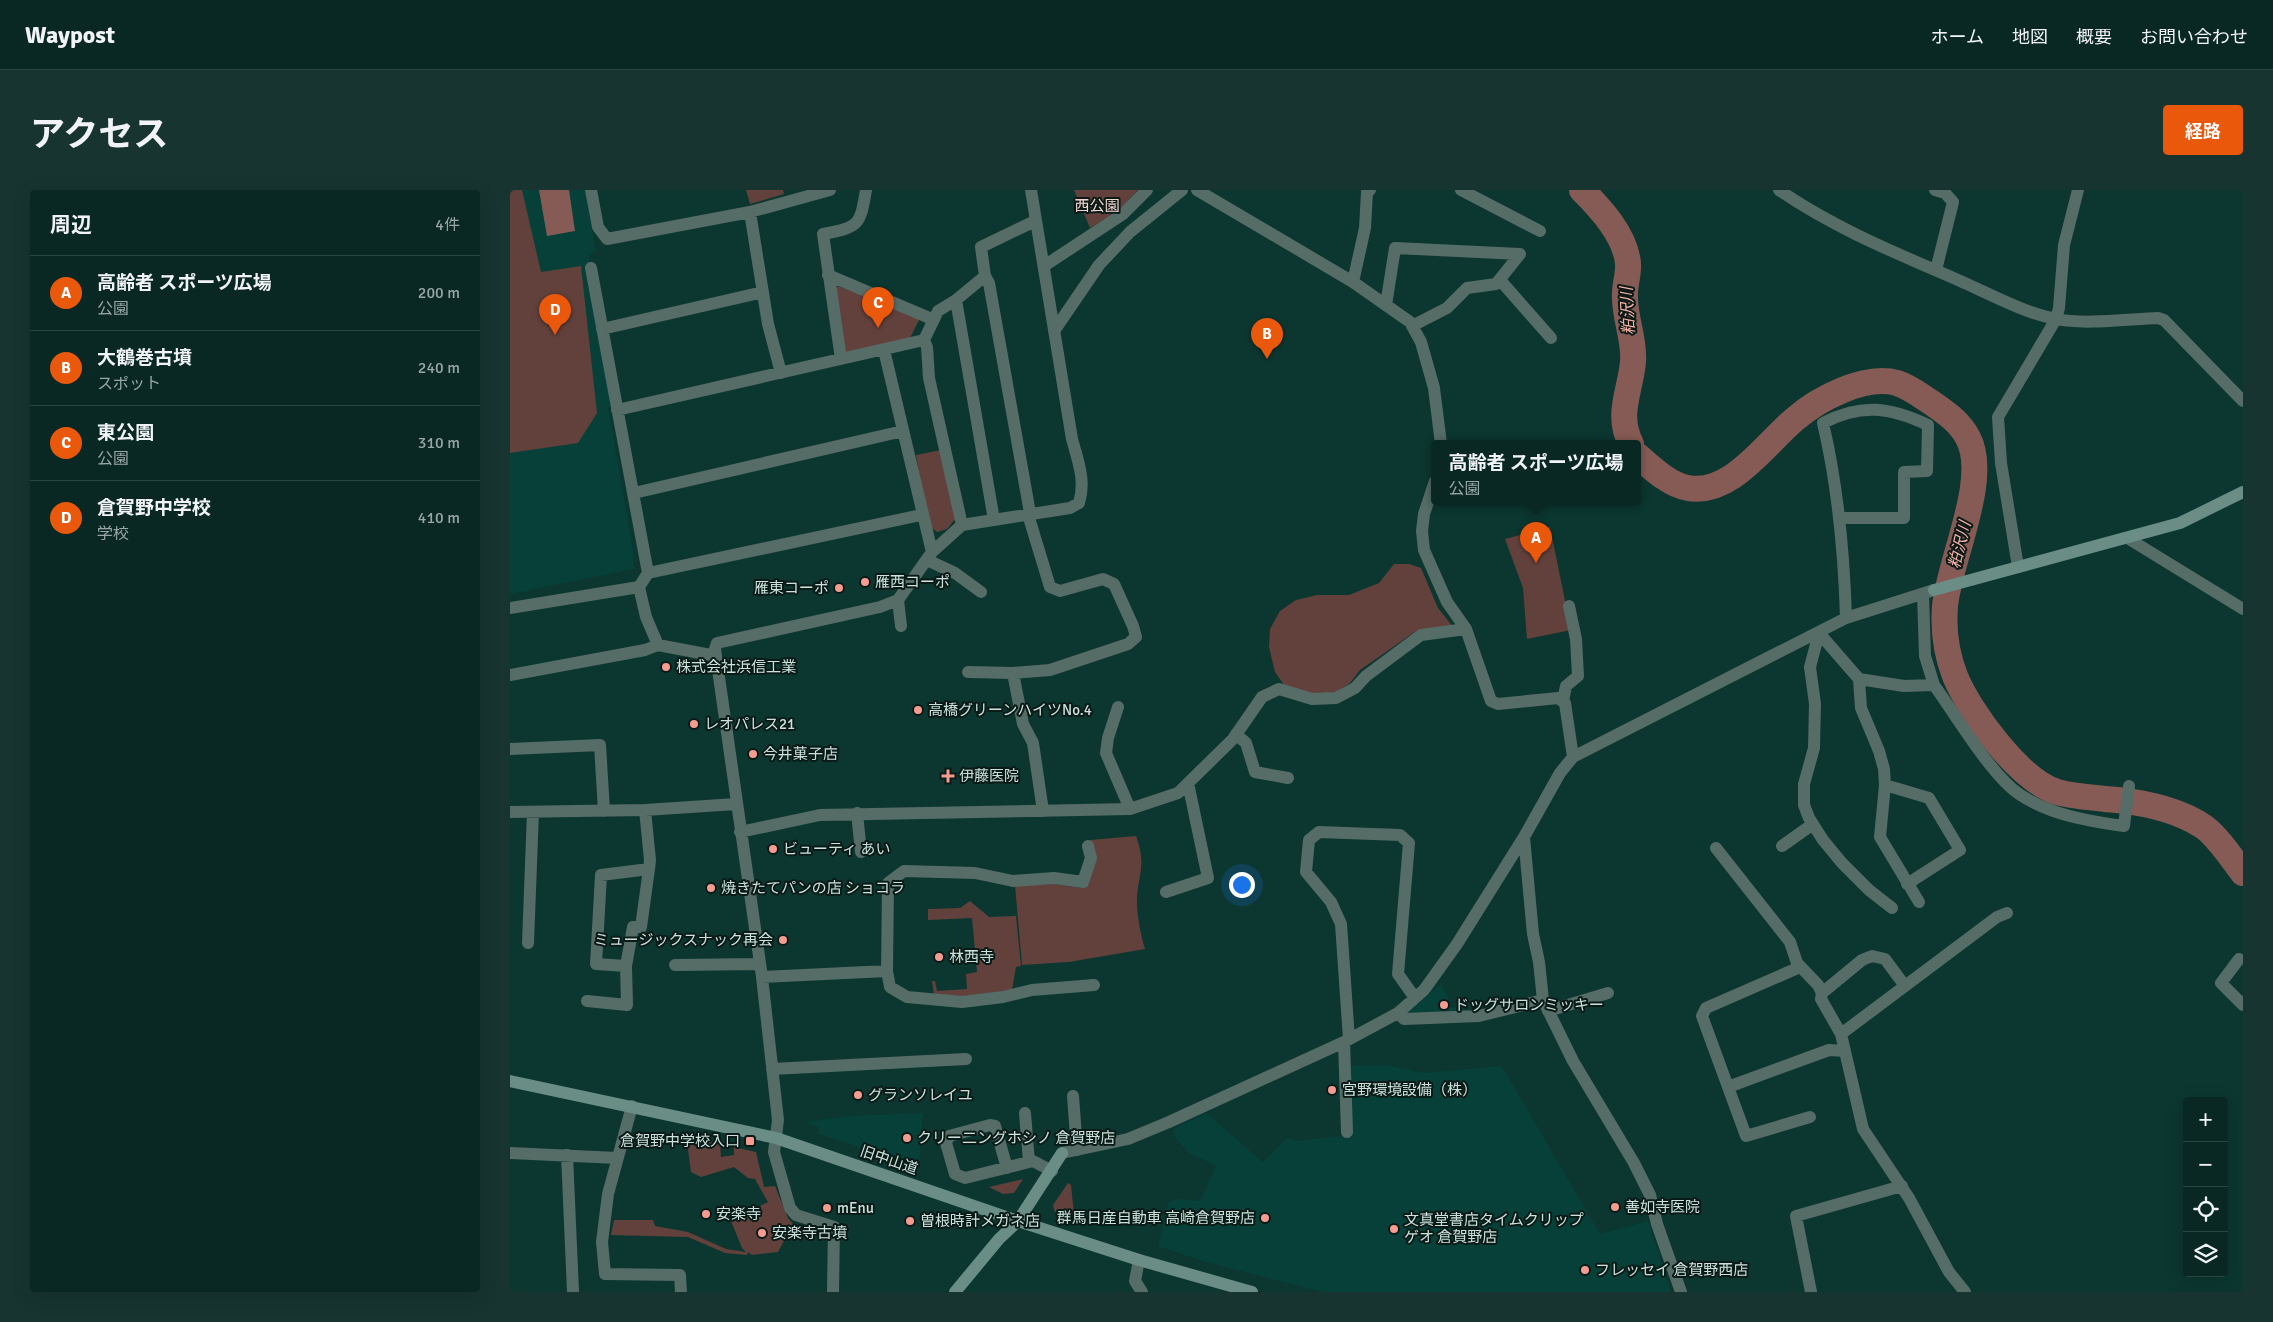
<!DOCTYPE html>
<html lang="ja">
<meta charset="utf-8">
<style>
:root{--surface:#092824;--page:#173431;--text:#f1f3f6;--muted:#99a6a6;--line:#294441;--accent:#ea580c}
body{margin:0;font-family:Signika,"Noto Sans JP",sans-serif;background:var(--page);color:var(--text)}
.controls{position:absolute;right:15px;bottom:15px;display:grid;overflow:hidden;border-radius:5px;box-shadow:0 5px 20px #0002}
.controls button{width:45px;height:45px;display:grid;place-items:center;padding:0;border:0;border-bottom:1px solid var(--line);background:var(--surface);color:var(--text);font:25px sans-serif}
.you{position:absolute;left:731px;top:694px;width:18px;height:18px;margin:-12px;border:4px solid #fff;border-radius:50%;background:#1a73e8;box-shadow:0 0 0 8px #1a73e833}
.badge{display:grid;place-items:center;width:32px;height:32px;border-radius:50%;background:var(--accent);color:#fff;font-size:16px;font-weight:700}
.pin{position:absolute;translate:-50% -41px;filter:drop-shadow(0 1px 2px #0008)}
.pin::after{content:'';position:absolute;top:26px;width:18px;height:15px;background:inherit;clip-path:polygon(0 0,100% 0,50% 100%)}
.popup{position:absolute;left:921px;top:250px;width:210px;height:65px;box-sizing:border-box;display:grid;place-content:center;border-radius:5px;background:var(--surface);filter:drop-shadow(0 1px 4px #0005);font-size:16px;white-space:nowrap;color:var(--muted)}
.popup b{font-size:19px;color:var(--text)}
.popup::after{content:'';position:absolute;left:50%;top:100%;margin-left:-10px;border:10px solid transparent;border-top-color:var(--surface)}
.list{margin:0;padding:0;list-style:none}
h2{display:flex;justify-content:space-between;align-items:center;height:65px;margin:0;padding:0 20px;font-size:21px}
h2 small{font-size:16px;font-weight:400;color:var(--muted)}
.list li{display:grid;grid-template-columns:32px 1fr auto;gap:15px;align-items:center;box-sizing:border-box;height:75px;padding:0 20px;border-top:1px solid var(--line)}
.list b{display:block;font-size:19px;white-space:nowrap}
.list p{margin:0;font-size:16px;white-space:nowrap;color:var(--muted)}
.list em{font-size:16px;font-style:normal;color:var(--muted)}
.icon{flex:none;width:28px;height:28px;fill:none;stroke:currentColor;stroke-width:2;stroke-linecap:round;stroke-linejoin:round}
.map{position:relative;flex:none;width:1733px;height:1102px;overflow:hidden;border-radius:5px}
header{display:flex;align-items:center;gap:30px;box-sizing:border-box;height:70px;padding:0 25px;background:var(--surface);border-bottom:1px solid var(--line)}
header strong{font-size:24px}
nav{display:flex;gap:28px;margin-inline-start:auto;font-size:18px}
.intro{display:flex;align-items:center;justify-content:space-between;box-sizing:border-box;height:120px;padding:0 30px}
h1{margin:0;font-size:35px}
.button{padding:12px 22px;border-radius:5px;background:var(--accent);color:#fff;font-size:18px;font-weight:700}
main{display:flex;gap:30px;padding:0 30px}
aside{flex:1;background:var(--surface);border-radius:5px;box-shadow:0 5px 20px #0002}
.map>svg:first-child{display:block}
.built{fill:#064038}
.green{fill:#62413c}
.water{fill:#875b55}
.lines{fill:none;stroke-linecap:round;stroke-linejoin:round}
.river{stroke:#875b55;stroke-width:26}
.street{stroke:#566c67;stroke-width:12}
.secondary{stroke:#6a8d86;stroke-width:12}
.poi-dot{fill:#f59c91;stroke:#0a1a17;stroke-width:2}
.labels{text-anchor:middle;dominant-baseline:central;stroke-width:4;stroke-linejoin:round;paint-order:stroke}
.park-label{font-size:15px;fill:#f5d5d0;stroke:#0a1a17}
.poi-label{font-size:15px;fill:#cce1dc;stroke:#0a1a17;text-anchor:start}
.street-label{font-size:15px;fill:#cce1dc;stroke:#0a1a17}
.water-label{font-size:16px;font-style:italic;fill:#fcb1a6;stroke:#0a1a17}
</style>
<header>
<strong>Waypost</strong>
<nav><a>ホーム</a><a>地図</a><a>概要</a><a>お問い合わせ</a></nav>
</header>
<div class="intro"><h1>アクセス</h1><a class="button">経路</a></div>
<main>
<aside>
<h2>周辺<small>4件</small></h2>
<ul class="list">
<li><span class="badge">A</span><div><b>高齢者 スポーツ広場</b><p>公園</p></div><em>200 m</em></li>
<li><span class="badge">B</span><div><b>大鶴巻古墳</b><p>スポット</p></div><em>240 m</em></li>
<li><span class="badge">C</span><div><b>東公園</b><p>公園</p></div><em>310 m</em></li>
<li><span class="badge">D</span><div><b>倉賀野中学校</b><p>学校</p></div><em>410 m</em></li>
</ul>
</aside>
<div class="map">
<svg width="1733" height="1102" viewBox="0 0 1733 1102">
<rect width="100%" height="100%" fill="#0c3630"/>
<path class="built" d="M0 0H75L86 62 79 64 80 73 103 215 98 218 123 359 124 379 0 404Z
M931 794 937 804 940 817 951 818V824L899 826 898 822Z
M875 875 914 883 992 876 1090 1044 1138 1031 1161 1102H814L699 1073 648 1056 658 1012 669 1009 690 1011 706 976 679 963 663 945V939L696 923 753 972 778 947 786 951 841 945 840 876Z
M413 923 409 976 309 944V937L294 932 339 926Z"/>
<path class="green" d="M0 0H12L31 82 71 76 87 223 68 253 0 263Z
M236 0H273L274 4 240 14Z
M564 0H628L608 21 580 38Z
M328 96 410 128 400 148 335 163 326 99Z
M431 260 447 327 437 339 427 342 419 336 406 265Z
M1040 337 1061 440 1017 449 1013 398 995 349Z
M884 374H899L911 378 928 418 943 437 906 441 850 480 840 493 826 502 808 506 774 495 765 482 759 457 760 439 770 421 786 410 807 405H839L869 393Z
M626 646C638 679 626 686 627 716 628 730 631 746 635 759L559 772 512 775 505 695 543 694 571 698 580 650Z
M460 711 479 727 506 726 511 776 506 777 502 800 447 807 424 805 422 791H425L427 801 457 799 456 784 467 782 462 728 418 730V719L450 718Z
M183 948 210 954 211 967 224 965V957L246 962 254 997 265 996 278 1028 283 1034 268 1062 242 1065 238 1062 237 1065 215 1063 178 1047 101 1045 104 1030H143L145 1036 178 1042 216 1059 236 1062 232 1058 221 1031 258 1012 245 989 238 988 224 977 191 987 181 982 177 952Z
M513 989 504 1003 493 1004 479 997Z
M558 993 561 995 564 1024 561 1027 545 1022 543 1015Z"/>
<path class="water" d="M29 0H59L65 41 37 46Z"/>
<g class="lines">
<path class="river" d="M1072 0C1091 19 1115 45 1118 73 1119 85 1114 96 1115 108 1115 129 1125 151 1123 172 1120 203 1106 224 1121 254
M1127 265C1141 277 1159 295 1178 298 1221 306 1256 253 1285 229 1308 209 1355 184 1387 193 1400 197 1411 206 1422 213 1436 223 1450 232 1458 248 1480 289 1439 371 1435 416 1433 441 1436 463 1445 486 1459 521 1509 590 1547 602 1565 607 1588 608 1607 610 1636 613 1669 620 1694 637 1707 646 1723 670 1733 683"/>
<path class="street" d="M81 0 88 37 97 49 240 22
M687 0 843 92 900 132 911 152 924 198 931 254
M951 0 1030 41
M1269 0C1324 38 1386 63 1448 90 1478 103 1514 123 1546 129 1574 135 1619 129 1648 128L1654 130 1733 211
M1425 0 1435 3 1443 12 1426 80
M534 76 613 24 637 0
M81 78 138 383 129 397 136 427 148 455 206 466
M318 85 422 129
M475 86 479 93 520 323V331L540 397 550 401 593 389 604 394 623 436 626 447 618 454 540 480 503 483
M990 90 1041 148
M843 92 855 38 857 2 860 0
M446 110 484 330
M876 115 885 58 1010 64
M902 136 937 118 957 98 986 94 1010 64
M92 139 253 102
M544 141 589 75 620 42 672 0
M414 150 417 157 419 188 452 335
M374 160 422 362
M331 169 313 44C349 37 350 36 356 0
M271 183 258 134 240 22 320 0
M107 220 414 150 428 121 446 110 475 86 471 57 525 31
M925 291 914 324 912 341 914 360 937 412 956 439 981 511 988 514 1048 508 1055 513 1063 567
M124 303 393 241
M1329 328H1394V282L1417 281 1418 235C1380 217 1351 213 1313 233 1328 297 1334 362 1336 428
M1619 349 1733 419
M417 370 445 383 471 402
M1508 377 1491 273 1488 227 1546 129 1549 118 1554 55 1568 0
M138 383 411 325
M1413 404 1415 466 1424 495
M388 410 391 436
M0 418 129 397
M1309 443 1300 477 1305 514 1304 558 1294 594V615L1299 628 1313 650 1332 673 1359 700 1382 718
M1309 443 1349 489 1351 518 1369 561 1374 579 1375 595 1370 647 1409 712
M458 482 503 483 513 534 523 553 533 621
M0 485 135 460 148 455
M1349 489 1394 496 1424 495C1445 524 1481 585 1509 604 1540 625 1578 631 1614 636L1619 596
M1053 511 1056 496 1068 486 1066 449 1059 416
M608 517 598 548 596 563 620 619
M726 544 736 553 745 582 778 588
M0 559 90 555 94 621
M1375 595 1419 608 1450 660 1397 694
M135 620 140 670 139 679 131 737H123L116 776 86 774 91 685 139 679
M0 622 135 620 226 614
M347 623 351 662
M230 642 310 625 620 619 668 603 723 549 752 507 769 499 802 509 826 508 845 498 856 486 911 445 956 439
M1014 647 1023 744 1029 772 1033 810 1063 871 1124 973 1140 1005 1147 1034 1171 1102
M1272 656 1303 634
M1206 658 1280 752 1287 773 1308 795 1312 803 1311 809 1331 844 1353 939 1399 1008 1439 1082 1455 1102
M656 702 698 688 678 593
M18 753 23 622
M1729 769 1711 793 1733 815
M165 775 250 774
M1290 777 1196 818 1192 826 1236 946 1300 927
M377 781 380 797 397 807 452 812 493 807 522 800 584 795
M252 787 377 781 378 693 394 681 465 683 503 691 544 688 573 692 581 668 578 656
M1312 803 1352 770 1362 766 1375 769 1395 796
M77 811 117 815 116 776
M1038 821 1098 803
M888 823 894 829 969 826 1033 810
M1331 844 1487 727 1497 723
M839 849 831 734 821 712 796 682 799 650 809 642 890 645 899 653 888 784 905 808
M834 852 837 942
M262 879 456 869
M1218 897 1319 860 1335 861
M563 906 567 960
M122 916 98 1004 92 1052 95 1084 170 1085 171 1102
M515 923 519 972
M0 963 107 968
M552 963 618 949 659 932 834 852 888 823 914 800 947 754 1014 647 1050 583 1063 567 1336 428 1424 400
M57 965 63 1102
M497 978 485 936 480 935 439 946 436 953 445 984 455 988 523 971 542 981
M629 1070 625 1091 632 1102
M323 1102 324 1037 286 1025 280 1018 264 962 268 930 252 787 205 459 207 453 370 417 388 410 422 362 452 335 560 318 569 313C576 291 568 271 562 249L521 0
M1301 1102 1286 1026 1392 996"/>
<path class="secondary" d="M1424 400 1670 333 1733 302
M0 891 266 948 508 1031 629 1070 742 1102
M445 1102 489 1049 508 1031 552 963"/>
</g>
<g class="poi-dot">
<circle cx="355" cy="392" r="5"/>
<circle cx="329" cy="398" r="5"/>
<circle cx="156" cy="477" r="5"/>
<circle cx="408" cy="520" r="5"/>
<circle cx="184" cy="534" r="5"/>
<circle cx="243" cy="564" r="5"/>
<path d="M435.5 578.5h5v5h5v5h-5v5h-5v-5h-5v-5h5z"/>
<circle cx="263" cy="659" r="5"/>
<circle cx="201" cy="698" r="5"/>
<circle cx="273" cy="750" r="5"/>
<circle cx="429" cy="767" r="5"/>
<circle cx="934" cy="815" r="5"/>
<circle cx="822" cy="900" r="5"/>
<circle cx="348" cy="905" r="5"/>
<circle cx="397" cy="948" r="5"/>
<rect x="235" y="946" width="10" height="10" rx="2.5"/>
<circle cx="1105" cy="1017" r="5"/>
<circle cx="317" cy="1018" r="5"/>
<circle cx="196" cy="1024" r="5"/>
<circle cx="755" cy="1028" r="5"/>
<circle cx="400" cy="1031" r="5"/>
<circle cx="884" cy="1039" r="5"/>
<circle cx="252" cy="1043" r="5"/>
<circle cx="1075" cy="1080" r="5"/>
</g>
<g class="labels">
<g class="park-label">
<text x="587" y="16">西公園</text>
</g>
<g class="poi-label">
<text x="365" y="392">雁西コーポ</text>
<text x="319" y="398" text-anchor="end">雁東コーポ</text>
<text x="166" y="477">株式会社浜信工業</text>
<text x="418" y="520">高橋グリーンハイツNo.4</text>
<text x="194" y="534">レオパレス21</text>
<text x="253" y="564">今井菓子店</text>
<text x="449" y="586">伊藤医院</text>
<text x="273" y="659">ビューティ あい</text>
<text x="211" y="698">焼きたてパンの店 ショコラ</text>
<text x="263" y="750" text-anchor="end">ミュージックスナック再会</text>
<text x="439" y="767">林西寺</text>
<text x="944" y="815">ドッグサロンミッキー</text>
<text x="832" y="900">宮野環境設備（株）</text>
<text x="358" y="905">グランソレイユ</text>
<text x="407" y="948">クリー二ングホシノ 倉賀野店</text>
<text x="230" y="951" text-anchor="end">倉賀野中学校入口</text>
<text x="1115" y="1017">善如寺医院</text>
<text x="327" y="1018">mEnu</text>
<text x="206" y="1024">安楽寺</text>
<text x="745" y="1028" text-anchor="end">群馬日産自動車 高崎倉賀野店</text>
<text x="894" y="1030">文真堂書店タイムクリップ<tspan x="894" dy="17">ゲオ 倉賀野店</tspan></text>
<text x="410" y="1031">曽根時計メガネ店</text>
<text x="262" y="1043">安楽寺古墳</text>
<text x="1085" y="1080">フレッセイ 倉賀野西店</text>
</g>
<g class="street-label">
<text transform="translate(379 970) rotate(19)">旧中山道</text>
</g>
<g class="water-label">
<text transform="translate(1118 121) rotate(-93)">粕沢川</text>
<text transform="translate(1450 355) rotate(-76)">粕沢川</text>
</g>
</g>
</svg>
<div class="controls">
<button>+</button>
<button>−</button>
<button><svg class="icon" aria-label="locate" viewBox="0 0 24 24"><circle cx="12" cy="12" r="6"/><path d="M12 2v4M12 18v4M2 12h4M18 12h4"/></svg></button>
<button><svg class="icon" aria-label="layers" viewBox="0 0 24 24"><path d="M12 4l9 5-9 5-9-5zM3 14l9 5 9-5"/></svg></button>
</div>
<div class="you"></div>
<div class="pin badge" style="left:1026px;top:373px">A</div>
<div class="popup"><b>高齢者 スポーツ広場</b>公園</div>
<div class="pin badge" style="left:757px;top:169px">B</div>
<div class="pin badge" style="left:368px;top:138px">C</div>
<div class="pin badge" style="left:45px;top:145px">D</div>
</div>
</main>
